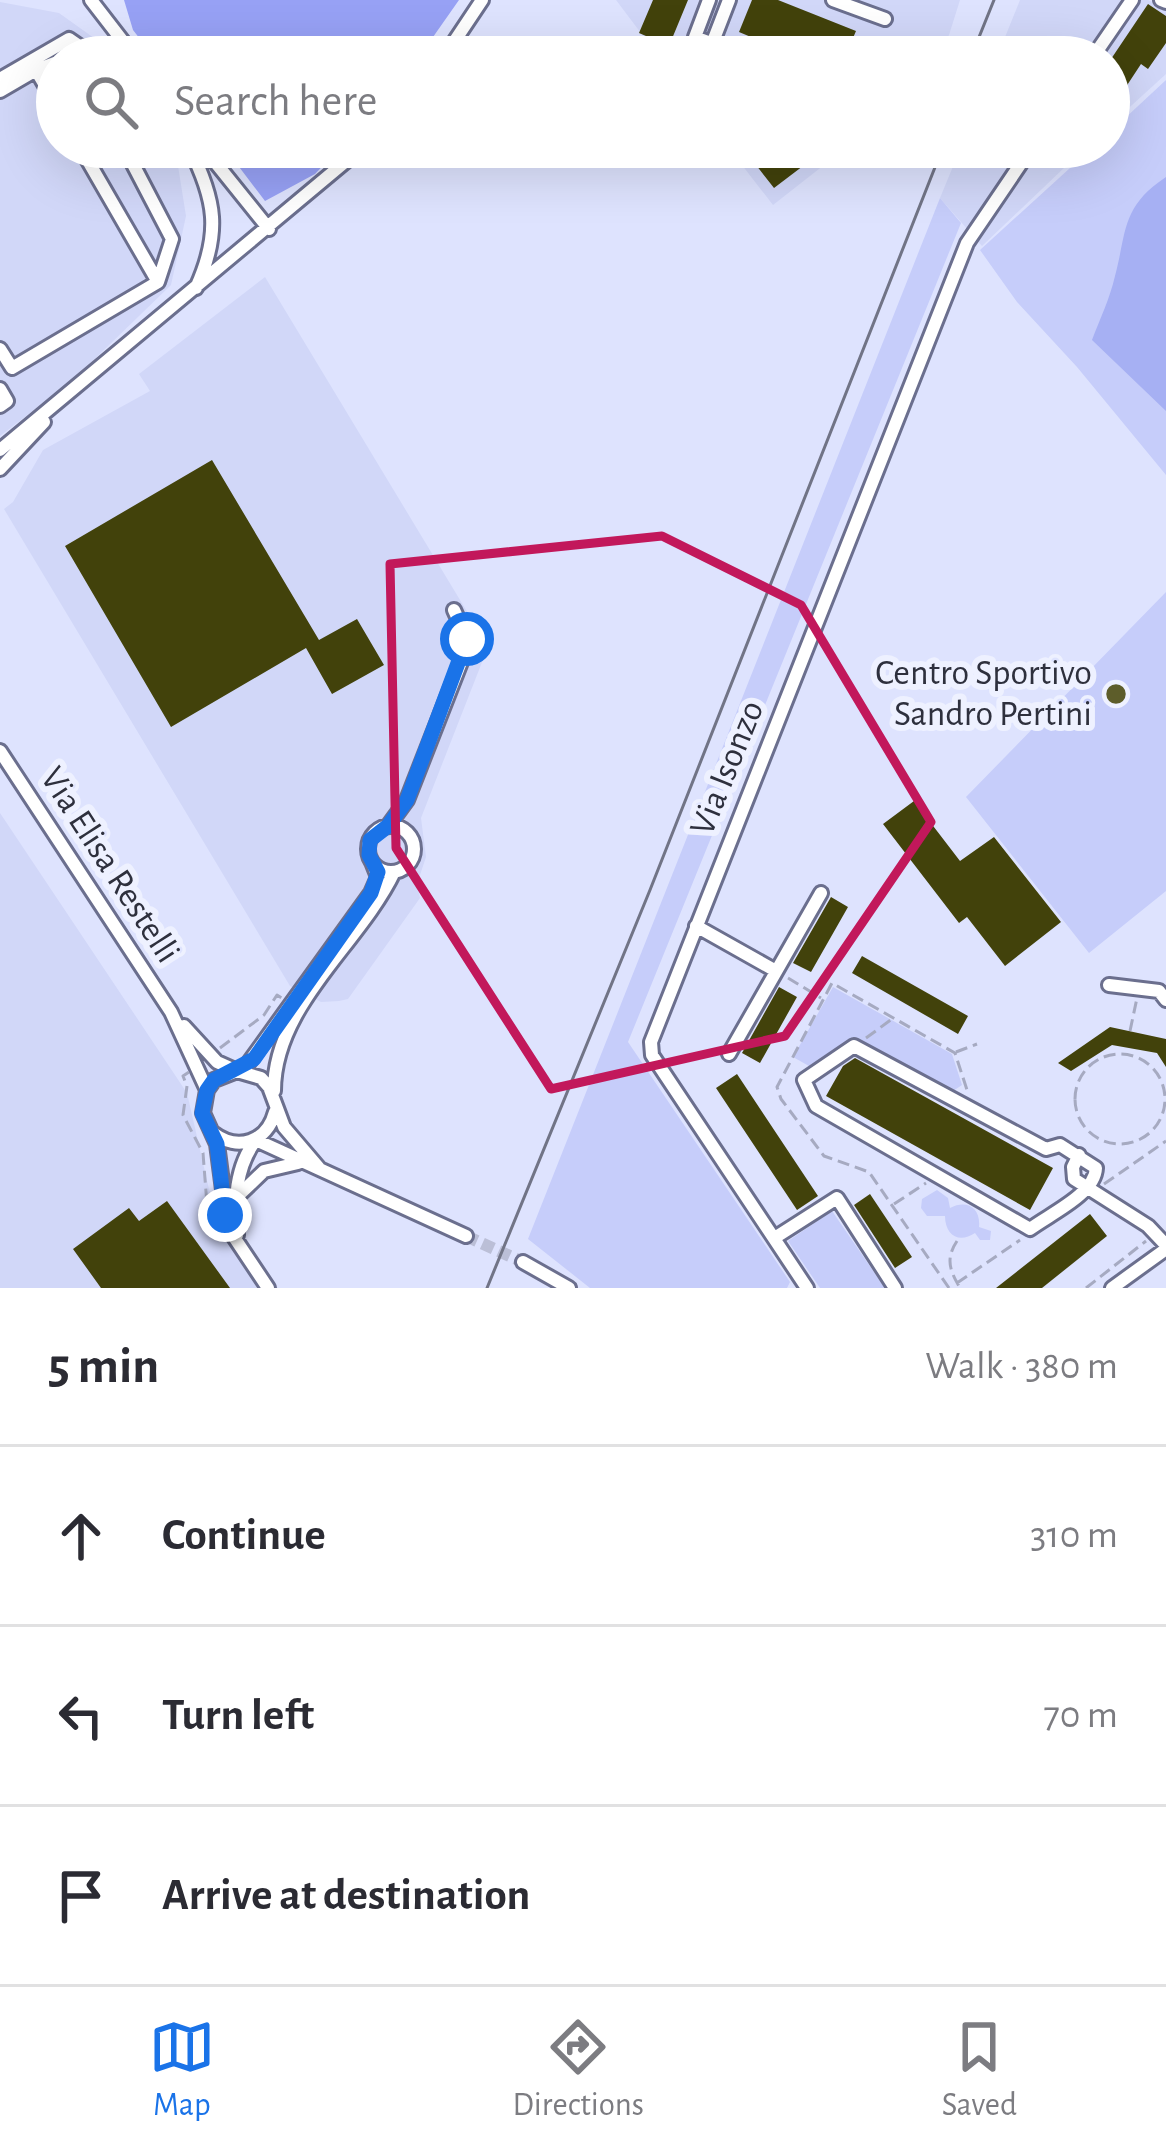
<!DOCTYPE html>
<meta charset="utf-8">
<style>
:root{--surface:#fff;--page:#f2f2f3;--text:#2b2b33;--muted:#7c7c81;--line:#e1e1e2;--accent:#1a73e8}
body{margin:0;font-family:"Alegreya Sans",sans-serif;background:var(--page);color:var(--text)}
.stop{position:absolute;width:36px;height:36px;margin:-27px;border:9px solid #1a73e8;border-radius:50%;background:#fff}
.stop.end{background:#1a73e8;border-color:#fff;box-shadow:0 3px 12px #0008}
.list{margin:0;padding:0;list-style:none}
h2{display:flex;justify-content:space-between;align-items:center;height:156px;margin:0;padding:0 48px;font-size:51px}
h2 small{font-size:39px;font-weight:400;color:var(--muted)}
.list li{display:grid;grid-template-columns:78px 1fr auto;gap:36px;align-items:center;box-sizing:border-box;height:180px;padding:0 48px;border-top:3px solid var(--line)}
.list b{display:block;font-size:45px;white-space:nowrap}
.list em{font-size:39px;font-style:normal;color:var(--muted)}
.icon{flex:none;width:66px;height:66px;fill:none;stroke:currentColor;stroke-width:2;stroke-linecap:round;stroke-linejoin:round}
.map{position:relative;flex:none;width:1166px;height:1288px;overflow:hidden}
.search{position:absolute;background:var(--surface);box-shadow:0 12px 48px #0002;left:36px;right:36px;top:36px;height:132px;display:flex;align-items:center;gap:30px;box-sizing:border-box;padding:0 42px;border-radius:66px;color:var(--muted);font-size:45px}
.sheet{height:696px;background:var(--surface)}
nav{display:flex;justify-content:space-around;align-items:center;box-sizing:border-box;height:168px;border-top:3px solid var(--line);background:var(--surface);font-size:33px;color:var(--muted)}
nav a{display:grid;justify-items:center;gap:6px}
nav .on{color:var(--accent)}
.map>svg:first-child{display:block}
.built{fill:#d1d7f8}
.green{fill:#c6cdfa}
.forest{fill:#97a1f5}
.water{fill:#a6b0f3}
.building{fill:#42420b}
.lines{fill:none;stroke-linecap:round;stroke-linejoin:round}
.minor-tunnel{stroke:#bbbfd7;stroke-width:12;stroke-dasharray:12 6;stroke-linecap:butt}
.minor-casing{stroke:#6b6f8e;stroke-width:18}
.path{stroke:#a6aac1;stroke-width:3;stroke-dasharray:12 6;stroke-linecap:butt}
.minor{stroke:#fff;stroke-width:12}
.rail{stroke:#717486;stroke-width:3}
.route{stroke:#1a73e8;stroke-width:15}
.marked{fill:none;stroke:#c2185b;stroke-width:9;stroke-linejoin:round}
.poi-dot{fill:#5d5d2a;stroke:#eef1ff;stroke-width:4.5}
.labels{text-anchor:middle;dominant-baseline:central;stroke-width:12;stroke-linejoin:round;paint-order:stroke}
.poi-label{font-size:36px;fill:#2e303d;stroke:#eef1ff;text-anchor:end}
.street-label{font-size:36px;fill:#2e303d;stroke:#eef1ff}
</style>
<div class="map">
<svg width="1166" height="1288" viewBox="0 0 1166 1288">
<rect width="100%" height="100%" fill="#dee3fe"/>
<path class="built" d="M616 0H960L949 35 937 57H659Z
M1020 0H1148L1166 8V74L1109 126V57H997Z
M0 2 59 13 115 53 118 57H57V147H175L186 216 171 285 73 380 0 436Z
M728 147H847L773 205Z
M961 147H1086L982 246 940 198Z
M265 277 486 643V652L421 818 426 857 417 884 420 898 348 999 339 1001 321 1002 290 986 4 509 13 502 43 450 150 391 139 374Z
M0 813 187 1093 211 1198 278 1288H0Z"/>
<path class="green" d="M1166 80V475L1077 367 1017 302 980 250 1093 147H1109V133Z
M940 198 961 223 628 1042 790 1282 787 1288H590L528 1239Z
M1166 592V891L1089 953 966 797Z
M833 987 952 1054 962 1085 953 1091 855 1038 809 1066 793 1057Z
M937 1190 948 1198 950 1208C967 1199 981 1208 979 1227L991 1231 990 1240H980L975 1233C959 1244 945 1235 945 1216H927L921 1208 922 1199Z
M832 1211 885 1288H820L788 1241Z"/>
<path class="forest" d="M124 0H459L419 57H154L133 30Z
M224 147H341L315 174 265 201Z"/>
<path class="water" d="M1166 177V411L1092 340C1100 319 1110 298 1115 276 1127 231 1121 207 1166 177Z"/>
<path class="building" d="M653 0H688L669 46 639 33Z
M752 0H778L856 31 845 57H799L739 32Z
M1148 4 1166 16V43L1148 69 1141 64 1118 99 1109 93V62Z
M742 147H828L774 188Z
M212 460 319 640 357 619 384 665 332 694 306 648 171 727 65 546Z
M914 801 960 861 994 837 1061 922 1005 966 967 917 959 923 883 824Z
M831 897 848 907 811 972 793 963Z
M862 956 968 1016 958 1034 852 973Z
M779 987 797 997 760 1063 742 1053Z
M1110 1027 1166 1039V1067L1157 1053 1112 1045 1071 1071 1058 1063Z
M855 1058 1053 1168 1030 1210 826 1096 843 1066Z
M737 1074 818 1196 797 1210 716 1088Z
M870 1194 912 1257 895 1268 854 1205Z
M167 1201 230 1288H101L73 1249 129 1208 139 1221Z
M1090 1214 1107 1236 1042 1288H996Z"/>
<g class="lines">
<path class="minor-tunnel" d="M466 1236 523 1262"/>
<defs>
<path id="minor" d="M91 0 135 57
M709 0 695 37 748 57
M833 0 885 19
M1161 0 1166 2
M712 44 729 0
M68 57H69
M444 57 482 0
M1093 57 1132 0
M36 70 57 62
M0 79 69 39 95 57
M0 91 36 70 57 106
M124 147 172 239 158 282
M189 147C216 200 221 233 196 288
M203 147 269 229
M0 349 12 368 158 282 80 147
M0 389 7 401 0 406
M0 450 363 147
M0 469 44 422
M0 751 171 1012 207 1090
M388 826 407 800 463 657 467 639 454 610
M368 849a23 23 0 1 1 46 0a23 23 0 1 1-46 0Z
M696 926 776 971
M1109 985 1159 991 1166 1000
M184 1026 217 1062 237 1071 247 1065 371 893 378 877 372 862
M854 1046 1046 1149 1060 1145 1096 1168C1095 1194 1050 1214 1030 1229L816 1106 804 1080Z
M729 1054 821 893
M274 1091C274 1005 359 945 394 872
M213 1133C238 1152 267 1142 275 1112
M1079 1155 1073 1167 1074 1179 1148 1226 1166 1245
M240 1194 264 1171 298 1163
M237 1235C233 1204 236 1165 256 1140L466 1236
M776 1237 837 1198 895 1288
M523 1262 569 1288
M268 1288 228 1228 217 1144 203 1113 207 1090 214 1080 237 1071 261 1078 269 1087 284 1127 319 1168
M807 1288 652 1055 651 1042 967 243 1032 147
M1112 1288 1166 1249"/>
</defs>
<use href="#minor" class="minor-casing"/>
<path class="path" d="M788 978 821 998
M1130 1031 1137 998
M866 1038 892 1019
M220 1048 264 1015 277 995 283 999
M956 1052 977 1044
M1075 1099a45 45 0 1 1 90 0a45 45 0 1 1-90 0Z
M189 1072 183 1076 187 1086 183 1115 203 1153 207 1205 215 1211
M1104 1184 1166 1141
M894 1204 926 1183
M957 1241C945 1259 950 1271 960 1288
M957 1283 1020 1240
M949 1288 869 1172 824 1156 781 1099 777 1087 832 983 955 1053 968 1093
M1086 1288 1146 1241"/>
<use href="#minor" class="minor"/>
<path class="rail" d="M971 57 994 0
M487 1288 650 890 943 147"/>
</g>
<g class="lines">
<path class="route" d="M225 1215 217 1144 202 1113 207 1090 214 1080 254 1059 371 893 378 872 369 855 370 840 388 826 407 800 467 639"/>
</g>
<path class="marked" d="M662 536 801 605 931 822 785 1036 551 1089 396 848 390 564Z"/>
<circle class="poi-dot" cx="1116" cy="694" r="12"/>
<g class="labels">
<g class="poi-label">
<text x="1092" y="673">Centro Sportivo<tspan x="1092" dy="41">Sandro Pertini</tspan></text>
</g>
<g class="street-label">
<text transform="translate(727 768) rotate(-68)">Via Isonzo</text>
<text transform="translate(110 865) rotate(57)">Via Elisa Restelli</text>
</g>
</g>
</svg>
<div class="stop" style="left:467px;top:639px"></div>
<div class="stop end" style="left:225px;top:1215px"></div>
<div class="search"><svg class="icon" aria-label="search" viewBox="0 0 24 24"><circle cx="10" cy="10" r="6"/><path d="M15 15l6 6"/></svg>Search here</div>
</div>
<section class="sheet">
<h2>5 min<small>Walk · 380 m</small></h2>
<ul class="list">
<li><svg class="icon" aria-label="ahead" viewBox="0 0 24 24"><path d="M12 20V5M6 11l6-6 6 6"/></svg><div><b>Continue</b></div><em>310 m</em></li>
<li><svg class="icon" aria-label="left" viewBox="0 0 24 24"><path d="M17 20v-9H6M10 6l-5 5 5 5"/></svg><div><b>Turn left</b></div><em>70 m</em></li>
<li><svg class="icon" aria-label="arrive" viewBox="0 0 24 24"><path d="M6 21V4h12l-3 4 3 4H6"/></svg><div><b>Arrive at destination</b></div></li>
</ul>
</section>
<nav>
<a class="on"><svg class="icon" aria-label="map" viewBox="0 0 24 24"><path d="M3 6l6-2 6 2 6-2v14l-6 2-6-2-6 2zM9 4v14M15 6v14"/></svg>Map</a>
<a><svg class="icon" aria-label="directions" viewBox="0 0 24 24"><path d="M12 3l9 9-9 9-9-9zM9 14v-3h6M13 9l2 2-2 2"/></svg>Directions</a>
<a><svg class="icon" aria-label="saved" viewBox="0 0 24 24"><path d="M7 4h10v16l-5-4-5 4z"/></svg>Saved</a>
</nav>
